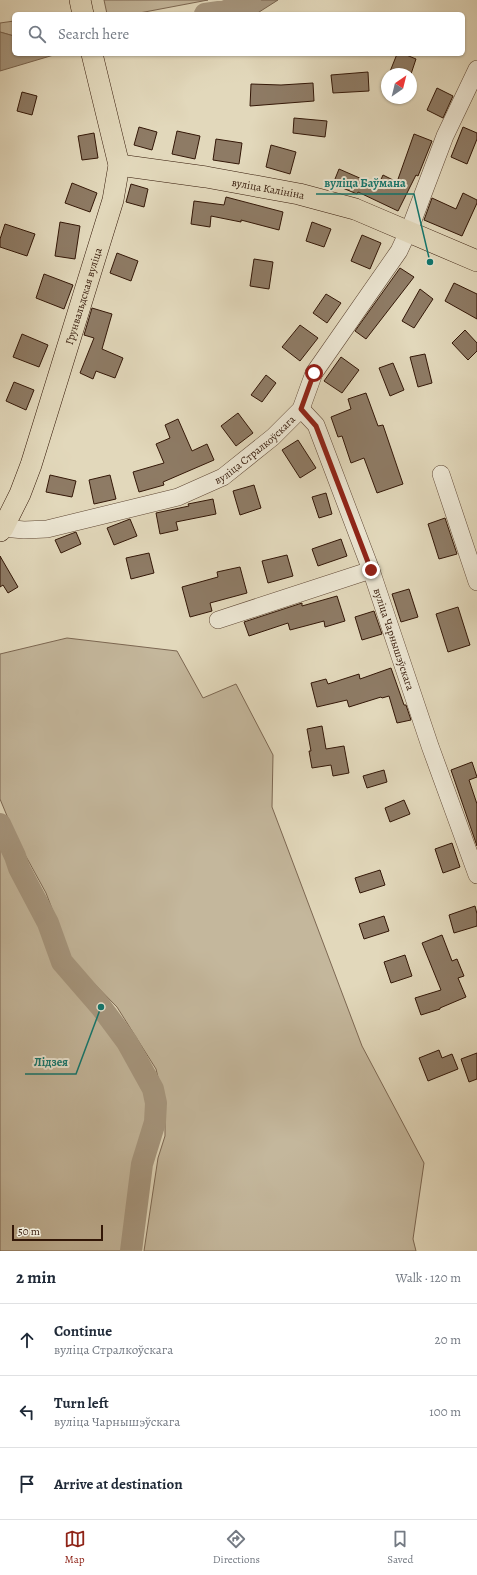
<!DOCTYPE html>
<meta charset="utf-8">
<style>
:root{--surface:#fff;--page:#f6f6f7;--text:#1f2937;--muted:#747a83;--line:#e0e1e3;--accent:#8f2418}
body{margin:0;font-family:Alegreya,serif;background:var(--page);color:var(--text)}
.compass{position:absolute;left:381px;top:68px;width:36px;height:36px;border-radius:50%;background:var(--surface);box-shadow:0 1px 3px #0004;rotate:35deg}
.scale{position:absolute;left:12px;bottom:10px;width:91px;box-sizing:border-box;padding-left:4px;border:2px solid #331707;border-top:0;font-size:11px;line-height:14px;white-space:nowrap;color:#331707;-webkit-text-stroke:3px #ece6d3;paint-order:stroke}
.stop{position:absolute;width:12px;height:12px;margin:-9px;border:3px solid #8f2418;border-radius:50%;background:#fff}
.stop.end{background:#8f2418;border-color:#fff;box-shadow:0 1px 4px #0008}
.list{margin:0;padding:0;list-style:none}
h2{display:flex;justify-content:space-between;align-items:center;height:52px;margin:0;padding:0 16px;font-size:17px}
h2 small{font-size:13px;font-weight:400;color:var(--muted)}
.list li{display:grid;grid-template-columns:26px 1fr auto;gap:12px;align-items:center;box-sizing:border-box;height:72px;padding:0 16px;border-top:1px solid var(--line)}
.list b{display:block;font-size:15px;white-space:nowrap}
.list p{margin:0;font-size:13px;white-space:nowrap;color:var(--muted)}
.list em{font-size:13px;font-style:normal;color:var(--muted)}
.icon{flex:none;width:22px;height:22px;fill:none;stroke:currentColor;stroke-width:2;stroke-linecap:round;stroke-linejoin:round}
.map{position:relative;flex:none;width:477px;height:1251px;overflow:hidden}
.search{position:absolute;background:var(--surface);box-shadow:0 1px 3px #0004;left:12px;right:12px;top:12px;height:44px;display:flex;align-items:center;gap:10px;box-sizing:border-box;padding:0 14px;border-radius:6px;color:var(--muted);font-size:15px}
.sheet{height:268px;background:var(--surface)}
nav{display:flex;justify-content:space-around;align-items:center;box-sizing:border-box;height:56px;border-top:1px solid var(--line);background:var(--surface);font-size:11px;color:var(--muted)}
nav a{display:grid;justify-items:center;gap:2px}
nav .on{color:var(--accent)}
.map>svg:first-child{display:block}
.green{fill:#c4b79c;stroke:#7c6752}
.water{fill:#a6967e;stroke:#78634e}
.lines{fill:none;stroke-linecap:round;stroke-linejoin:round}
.river{stroke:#a6967e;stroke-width:22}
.building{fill:#8e7b65;stroke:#331707}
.minor-casing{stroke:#5f4734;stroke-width:18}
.major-casing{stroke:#331707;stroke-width:22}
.minor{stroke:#ece6d3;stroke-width:17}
.major{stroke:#e2d8bb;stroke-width:21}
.route{stroke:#8f2418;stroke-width:5}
.labels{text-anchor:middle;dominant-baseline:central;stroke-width:4;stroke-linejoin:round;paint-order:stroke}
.street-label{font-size:11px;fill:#331707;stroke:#ece6d3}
.leader{fill:none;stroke:#0f766e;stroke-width:1.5}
.callout-dot{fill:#0f766e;stroke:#ece6d3;stroke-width:1.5}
.callout-label{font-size:12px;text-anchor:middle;font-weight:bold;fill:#0f766e;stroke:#ece6d3;stroke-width:4;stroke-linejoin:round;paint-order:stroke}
</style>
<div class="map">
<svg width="477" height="1251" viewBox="0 0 477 1251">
<rect width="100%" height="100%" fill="#e2d8bb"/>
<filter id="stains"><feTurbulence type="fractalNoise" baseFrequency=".005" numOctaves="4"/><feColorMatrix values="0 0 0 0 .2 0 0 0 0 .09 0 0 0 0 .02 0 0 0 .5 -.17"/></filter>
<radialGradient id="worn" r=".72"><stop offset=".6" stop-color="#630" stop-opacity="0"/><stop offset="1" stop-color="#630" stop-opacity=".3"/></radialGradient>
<path class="green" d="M104 0H208L134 14H107Z
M14 21V36L0 32V23Z
M67 638 177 651 203 698 236 684 273 755 272 807 362 1046 424 1163 413 1239 416 1251H144L158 1158 165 1136V1106L156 1069 117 1007 72 961 46 893 17 840 0 799V654Z
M0 847 29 900 59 972 102 1017 141 1077 150 1105 143 1136 125 1251H0Z"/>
<path class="water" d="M250 0H278L256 14H205L235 9Z
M0 32 14 36V54H57L0 71Z"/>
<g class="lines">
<path class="river" d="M205 14 226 11 250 0
M0 824 15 856 19 868 48 923 62 962 101 1007 127 1042 153 1089 156 1103 155 1122 142 1164 131 1251"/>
</g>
<path class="building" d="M397 54H404L416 59 411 74H389Z
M368 72 369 91 333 93 331 75Z
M313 83 314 101 250 106 251 84 281 85Z
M437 88 453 96 443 118 427 110Z
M22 92 37 96 32 115 17 111Z
M294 118 327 121 325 137 293 133Z
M139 127 157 132 152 150 134 145Z
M463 127 477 133V139L467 164 451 157Z
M177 131 200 136 195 159 172 154Z
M94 133 98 158 82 160 78 136Z
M414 134 432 141 418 176 416 175 398 211 358 192 357 194 333 184 339 169 378 186 383 175 397 182Z
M216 139 242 143 239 164 213 160Z
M271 145 296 152 290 174 266 167Z
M72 183 97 193 90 212 65 203Z
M131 184 148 189 144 207 126 202Z
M463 193 477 200V203L462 236 424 220 432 198 456 209Z
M226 197 283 212 279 230 241 220V222L211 216 210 227 191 224 194 201 224 205Z
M60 222 80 226 75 259 55 256Z
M312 222 331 229 324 247 306 241Z
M5 224 35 234 27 256 0 247V239Z
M362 235 381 243 370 269 351 261Z
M117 253 138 261 131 281 110 273Z
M254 259 273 262 269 289 250 286Z
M400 268 414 277 366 339 355 331Z
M44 274 73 285 64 309 36 298Z
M454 283 477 294V319L445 301Z
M420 289 433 299 414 328 402 321Z
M326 294 341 303 327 323 313 313Z
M92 308 112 314 102 349 123 358 115 378 96 371 93 379 80 373 94 338 84 335Z
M300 325 318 338 300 361 282 347Z
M465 330 477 343V351L468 360 452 343Z
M22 334 48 345 39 367 13 357Z
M425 354 432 383 418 387 410 357Z
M341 357 359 370 342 393 324 381Z
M393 363 404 390 390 396 379 368Z
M266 375 276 383 262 402 251 395Z
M14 382 34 390 26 410 6 401Z
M366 393 378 426 383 425 403 484 377 493 364 458 351 463 342 436 338 437 331 417 351 409 348 399Z
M238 413 253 433 236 446 221 426Z
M178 419 192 451 207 444 214 460 163 482 164 485 139 492 133 472 164 463 156 444 170 438 165 425Z
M298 440 316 468 300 478 282 450Z
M50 475 76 481 72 497 46 492Z
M110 475 116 499 94 504 89 480Z
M254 485 261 508 240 515 233 491Z
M326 493 332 514 319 518 312 497Z
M213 499 216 514 176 522 178 530 160 534 156 513 189 506 188 504Z
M445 518 457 554 439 559 428 524Z
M130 519 137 536 114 545 107 528Z
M76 532 81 544 61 553 55 540Z
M341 539 347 556 318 566 312 549Z
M149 553 154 573 131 579 126 558Z
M287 555 293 576 268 583 262 561Z
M0 556 18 587 8 593 3 585 0 587Z
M240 567 247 593 210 603 212 611 190 617 182 587 218 577 217 572Z
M409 589 418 617 401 622 392 594Z
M337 596 345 621 325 627 324 621 290 630 288 623 249 636 244 622 302 603V606Z
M458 607 470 645 448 652 436 614Z
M374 611 382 634 362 640 355 617Z
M391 668 404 705H406L411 720 397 723 389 696 382 698 381 697 349 707 347 700 317 707 311 683 326 679 328 684 359 674 360 679Z
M322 726 326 749 344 746 349 773 333 776 331 765 312 768 309 751H311L307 729Z
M472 762 477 777 469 780 477 804V846L451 770Z
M384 770 387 782 367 788 363 776Z
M404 800 410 814 390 822 385 808Z
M452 843 460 867 443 873 435 849Z
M380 870 385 885 360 893 355 878Z
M475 906 477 914V926L454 933 449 915Z
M384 916 389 931 364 939 359 924Z
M442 935 452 961 457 959 464 976 458 978 466 997 440 1008V1009L421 1015 415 998 441 990 422 943Z
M405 955 412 976 391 983 384 962Z
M439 1050 442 1058 452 1054 458 1069 428 1081 419 1058Z
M477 1053V1079L469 1082 461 1059Z"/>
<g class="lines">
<defs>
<g id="minor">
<path id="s1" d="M301 409 316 425 371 570 430 746 477 875"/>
<path d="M441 474 477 582"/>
<path id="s2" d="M3 528 24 530 47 529 178 497 223 477 273 437 301 409 314 373 399 251 412 223 445 136 477 69"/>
<path d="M218 620 371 570"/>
</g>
<g id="major">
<path d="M80 0 83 14"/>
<path id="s3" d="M119 165 206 177 299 194 355 209 477 261"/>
<path id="s4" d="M0 531 3 528 20 494 31 465 113 200 119 165 92 54"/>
</g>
</defs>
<use href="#minor" class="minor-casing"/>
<use href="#major" class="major-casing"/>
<use href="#minor" class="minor"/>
<use href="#major" class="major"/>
</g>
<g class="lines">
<path class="route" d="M314 373 301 409 316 426 371 570"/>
</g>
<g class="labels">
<g class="street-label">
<text stroke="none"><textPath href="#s3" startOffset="151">вуліца Калініна</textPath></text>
<text stroke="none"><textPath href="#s4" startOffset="250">Грунвальдская вуліца</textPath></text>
<text stroke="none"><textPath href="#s2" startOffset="270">вуліца Стралкоўскага</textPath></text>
<text stroke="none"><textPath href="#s1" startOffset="250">вуліца Чарнышэўскага</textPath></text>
</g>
</g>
<path class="leader" d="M430 262L414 194H316M101 1007L76 1074H25"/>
<g class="callout-dot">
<circle cx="430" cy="262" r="4"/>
<circle cx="101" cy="1007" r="4"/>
</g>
<g class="callout-label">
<text x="365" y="187">вуліца Баўмана</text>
<text x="51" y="1066">Лідзея</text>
</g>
<rect width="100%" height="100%" filter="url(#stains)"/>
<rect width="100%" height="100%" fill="url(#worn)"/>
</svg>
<svg class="compass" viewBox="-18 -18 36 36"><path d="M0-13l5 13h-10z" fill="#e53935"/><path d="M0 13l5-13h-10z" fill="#747a83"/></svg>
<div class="scale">50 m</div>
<div class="stop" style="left:314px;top:373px"></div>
<div class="stop end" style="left:371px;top:570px"></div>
<div class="search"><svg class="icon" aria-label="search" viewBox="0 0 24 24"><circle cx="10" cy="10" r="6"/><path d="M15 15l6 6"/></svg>Search here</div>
</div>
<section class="sheet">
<h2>2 min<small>Walk · 120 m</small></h2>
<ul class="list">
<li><svg class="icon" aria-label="ahead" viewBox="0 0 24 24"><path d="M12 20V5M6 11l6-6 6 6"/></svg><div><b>Continue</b><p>вуліца Стралкоўскага</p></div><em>20 m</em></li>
<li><svg class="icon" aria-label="left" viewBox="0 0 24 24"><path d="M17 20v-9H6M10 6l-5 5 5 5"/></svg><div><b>Turn left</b><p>вуліца Чарнышэўскага</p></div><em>100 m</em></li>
<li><svg class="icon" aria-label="arrive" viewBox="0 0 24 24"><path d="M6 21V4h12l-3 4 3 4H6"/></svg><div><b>Arrive at destination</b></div></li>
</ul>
</section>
<nav>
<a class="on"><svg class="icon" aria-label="map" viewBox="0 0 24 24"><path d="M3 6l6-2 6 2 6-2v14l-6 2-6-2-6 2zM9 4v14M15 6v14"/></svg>Map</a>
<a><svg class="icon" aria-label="directions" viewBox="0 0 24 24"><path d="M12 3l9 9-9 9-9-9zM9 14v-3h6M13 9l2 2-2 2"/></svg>Directions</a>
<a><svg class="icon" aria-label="saved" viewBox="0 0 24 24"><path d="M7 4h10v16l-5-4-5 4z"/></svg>Saved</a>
</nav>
